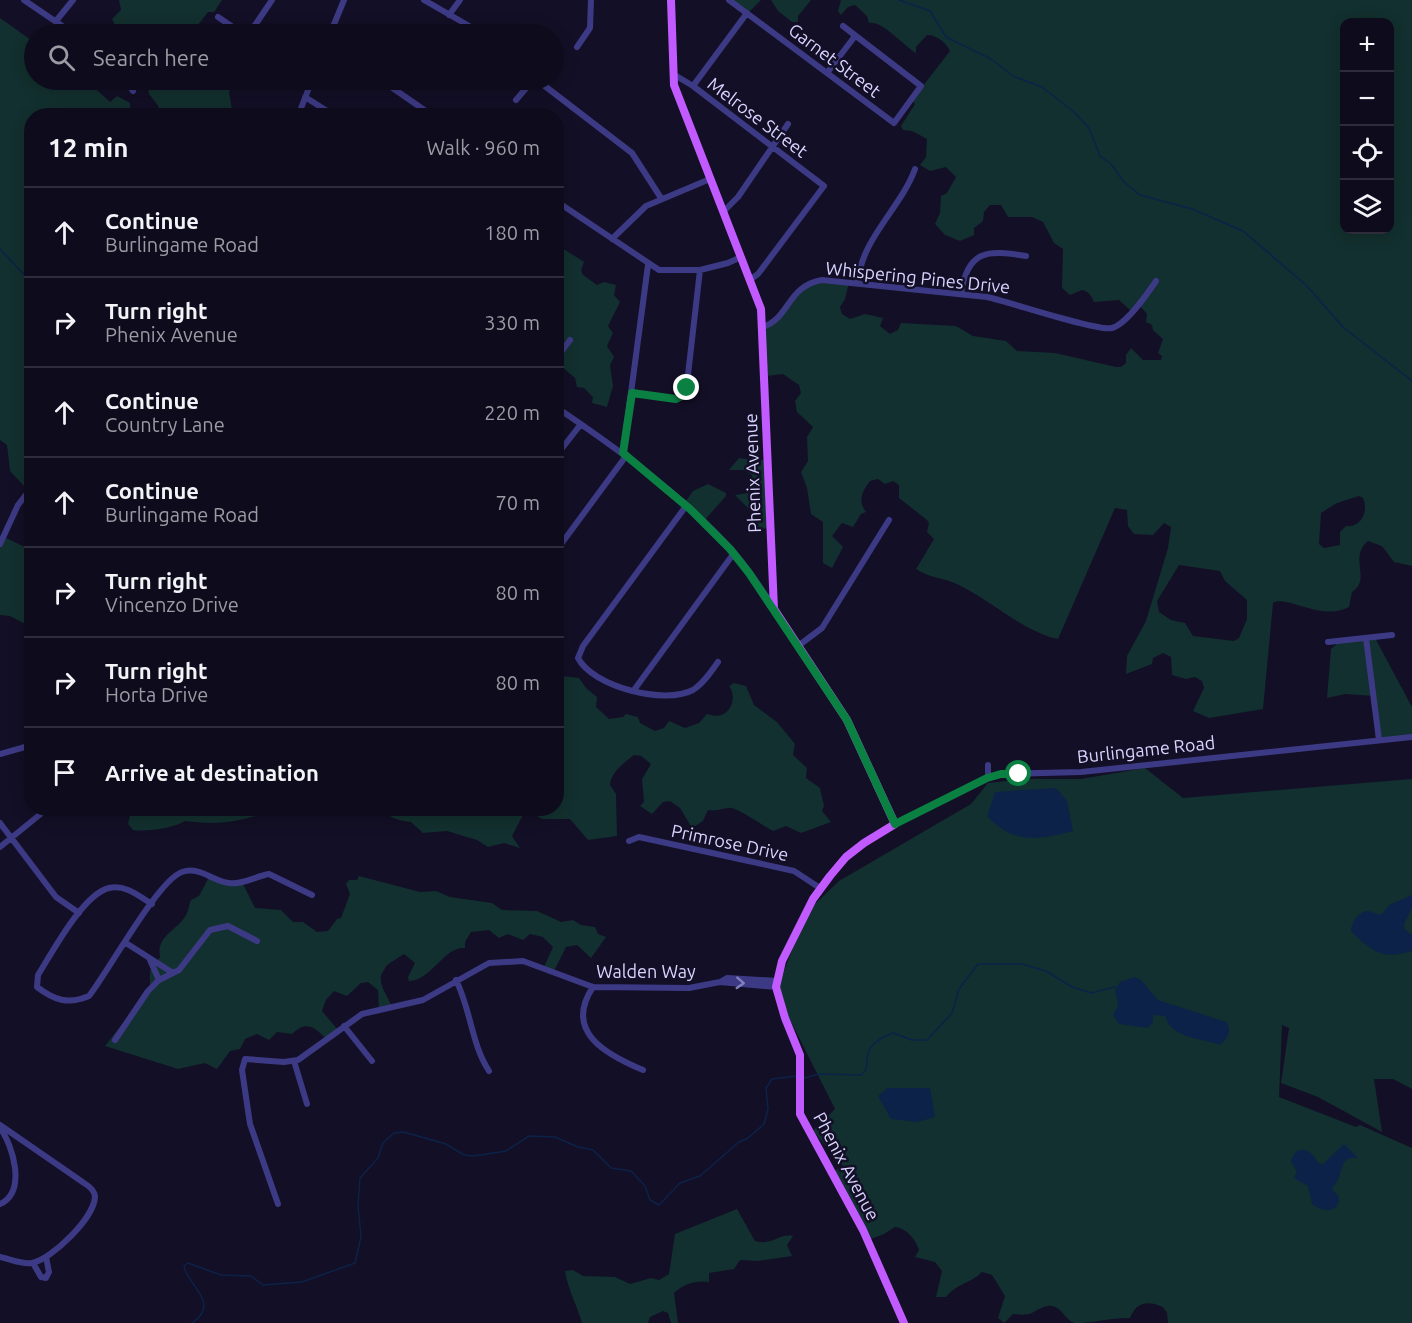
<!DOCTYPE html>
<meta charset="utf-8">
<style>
:root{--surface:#0e0b1c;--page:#171425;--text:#f1f3f6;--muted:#9b9ba3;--line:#2e2b3b}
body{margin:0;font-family:Ubuntu,sans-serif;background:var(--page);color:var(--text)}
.controls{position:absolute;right:18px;top:18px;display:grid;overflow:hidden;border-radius:12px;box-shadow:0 3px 15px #0003}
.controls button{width:54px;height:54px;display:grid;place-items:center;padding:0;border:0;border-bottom:2px solid var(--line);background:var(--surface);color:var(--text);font:30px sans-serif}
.stop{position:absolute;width:18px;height:18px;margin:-14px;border:4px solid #0b8043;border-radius:50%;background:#fff}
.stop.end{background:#0b8043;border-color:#fff;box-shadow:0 2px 6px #0008}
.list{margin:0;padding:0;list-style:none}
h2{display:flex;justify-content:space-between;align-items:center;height:78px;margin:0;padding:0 24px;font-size:26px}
h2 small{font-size:20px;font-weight:400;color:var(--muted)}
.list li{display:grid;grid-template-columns:39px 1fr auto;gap:18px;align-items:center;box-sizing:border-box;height:90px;padding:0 24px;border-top:2px solid var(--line)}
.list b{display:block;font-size:22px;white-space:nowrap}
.list p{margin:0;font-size:20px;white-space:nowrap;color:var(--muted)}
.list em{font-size:20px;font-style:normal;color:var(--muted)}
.icon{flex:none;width:33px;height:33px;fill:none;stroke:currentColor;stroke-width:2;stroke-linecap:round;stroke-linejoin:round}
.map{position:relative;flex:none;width:1412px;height:1323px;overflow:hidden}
.search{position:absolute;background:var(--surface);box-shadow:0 3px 15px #0003;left:24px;top:24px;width:540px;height:66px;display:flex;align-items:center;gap:15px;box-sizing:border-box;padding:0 21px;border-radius:33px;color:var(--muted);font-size:22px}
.panel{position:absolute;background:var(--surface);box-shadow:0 3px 15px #0003;left:24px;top:108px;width:540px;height:708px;border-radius:24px}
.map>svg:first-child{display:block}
.green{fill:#12302f;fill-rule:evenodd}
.water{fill:#0c2248}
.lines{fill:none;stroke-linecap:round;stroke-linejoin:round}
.stream{stroke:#0c2248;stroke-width:1.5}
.minor{stroke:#3d3a85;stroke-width:6}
.major{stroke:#c25bff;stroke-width:8}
.oneway{stroke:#837fbc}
.route{stroke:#0b8043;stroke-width:8}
.labels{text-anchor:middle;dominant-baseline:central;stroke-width:5;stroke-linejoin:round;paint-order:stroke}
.street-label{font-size:18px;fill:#d9d4ff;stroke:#130f26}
</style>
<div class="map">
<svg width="1412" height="1323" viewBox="0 0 1412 1323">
<rect width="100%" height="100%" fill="#130f26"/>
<path class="green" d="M119 0H222L214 12H208L198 25 185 24 177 34H119L112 19 121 10Z
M728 0H761L747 14Z
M771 0H811L798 16V22H792L778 11Z
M841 0H1412V566L1394 562 1382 546 1368 541C1348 558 1372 579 1352 592L1349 607C1322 622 1285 594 1273 603L1263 709 1209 718 1193 711 1204 688 1202 681 1195 677 1186 679 1172 675 1171 657 1163 653 1153 658 1152 664 1126 674 1127 656 1146 621 1168 548 1171 527 1164 523 1153 535 1134 534 1128 526 1127 510 1115 508 1058 639C1022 631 992 601 959 585 945 578 929 578 916 569L934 539 927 532 929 523 927 520 899 498V485L893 481 885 484 878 479 870 481C863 490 857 501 866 512L861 514 853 527 842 523 832 536 843 547 832 568 823 563V522L811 514 807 488 801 472 808 461 807 437 813 427 797 412 795 401 801 393 799 385 783 374 766 376 764 327 771 324 807 283 849 282 845 299 840 307 842 314 850 319 865 314 883 318 880 326 890 334 898 330 901 323 956 326 973 336 1006 341 1017 351 1055 353 1116 367H1121L1126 363V355L1131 348 1143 360H1161L1162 356 1158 353 1163 339 1153 330 1152 325 1146 322 1147 314 1141 307 1130 310 1119 300 1094 302C1091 295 1089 292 1082 290L1070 295 1062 288 1063 249 1054 243 1043 222 1032 217H1008L1001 205H990L984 212 983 221 974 228V235L960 241 945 235 935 224 940 213 941 196 947 193 956 177 946 167 930 171 920 165 926 157 927 139 912 131 903 130 901 126 915 104 912 100 950 51C946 42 936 35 927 35L916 47V53C904 46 882 20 869 23L867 16 855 5 848 7 841 15 838 11ZM1344 22H1390V230H1344ZM1359 496 1363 498C1369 511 1361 528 1346 526L1340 532V545L1324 548 1319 544 1321 513 1337 503ZM1179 565 1220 571 1225 581 1247 600V619L1239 638 1234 641 1193 636 1185 623 1171 620 1159 612 1157 601Z
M0 18 34 42V80H86L110 102 117 96 130 103V112L134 115 32 116V482L26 488 10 471 7 445 0 440Z
M147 80H236L229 92 233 115H152L159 107 149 94Z
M556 244 584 262 581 270 583 275 597 285 604 282 616 285 614 295 620 302 608 326 613 333 607 346 614 357 610 365 613 386 607 407 592 403 593 397 584 388 577 387 575 378 562 367 557 368Z
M739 458 759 461 768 459 770 528 758 529 751 525 750 510 735 495 748 493 752 487V475L743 470H729Z
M708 484 726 493V496L703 522 684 504 693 491Z
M4 537 31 550V627L10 616 0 615V544Z
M1375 638 1412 707V737L1380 741 1374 696 1345 694 1327 698 1331 649 1339 642Z
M557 672 562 676 579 678 586 688 597 697 596 707 609 719 623 717 626 714 638 717 640 723 655 731 664 728 669 721 685 728 699 723 707 714C712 715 717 717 721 715 733 711 736 695 729 686L734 683 746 686 754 705 777 722 795 744 793 755 807 768 806 778 820 788 824 806 822 811 831 822 801 833 786 826 773 831C764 826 740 810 732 808 726 807 718 812 708 810L703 821 692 828 680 808 670 801 663 802 652 814 640 806 644 802 642 779 651 764 641 756 634 755C624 763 611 772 610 785L616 794 617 836 588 840 570 819H542L534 814 524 813 512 836 520 848 504 843 488 847 477 840 447 831 423 833 411 822C399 821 389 818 382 809L556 808Z
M1145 768 1183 798 1412 779V1089L1393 1079H1374L1382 1132 1318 1097 1281 1083 1289 1028 1282 1025 1279 1097 1356 1127 1360 1125 1412 1148V1323H1168L1167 1313 1163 1307C1148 1300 1136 1302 1130 1318 1114 1317 1095 1323 1075 1323 1065 1321 1061 1304 1048 1306 1032 1309 1037 1317 1013 1314L1004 1323 998 1318 1005 1296 992 1275 982 1272C970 1284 957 1283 946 1297H936L942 1271 935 1262 915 1257 919 1250C915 1239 908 1229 895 1227L884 1234 868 1240 831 1173 843 1166 813 1131 835 1109 776 992 799 932 815 904 839 881 971 804 988 783 1026 779H1081Z
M138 808H265V809L260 815C231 823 215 825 185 821 174 828 147 832 133 830L128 824 131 811Z
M210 875 225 881 242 882 255 908 281 910 293 922H303L317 932 328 931 337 919 341 918 350 894 346 884 349 880H357L359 876 420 892 436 891 450 897 492 903 502 910 537 911 561 922 573 920 581 925 595 927 598 934 606 937 591 958 577 945 566 947 554 971 544 967 553 947 543 937 530 934 523 940 508 934 499 938 489 930 471 932 465 942V948C444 946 432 980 409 981L408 977 415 963 404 954 387 965 381 975C379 988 389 996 392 1008L379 1010 378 990 368 982 361 983 347 996 334 991 326 1000 322 1011 338 1030 326 1039C315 1027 306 1020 292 1034L277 1032 269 1040 257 1034 245 1039 240 1049 230 1051 217 1069 205 1063 178 1069 105 1046 150 988V971L160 957C156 937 175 931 184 918 189 912 188 907 191 900L199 896Z
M737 1209 755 1241C774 1246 778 1233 793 1236L787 1245 792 1256 758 1261 740 1260 734 1269 709 1273V1282C695 1280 684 1284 674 1293L678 1323H671L668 1313 663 1311 650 1317 648 1323H582C577 1305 568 1290 565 1271L573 1270 583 1276 615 1277 630 1284 651 1278 659 1280 669 1274 675 1234Z"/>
<path class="water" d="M1056 788 1067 801 1073 831C1038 840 1014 845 987 816L995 792Z
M1412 895V908L1404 924 1405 930 1412 935V951C1381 960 1373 952 1351 931 1351 923 1358 912 1367 911 1372 911 1376 915 1382 914L1389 905Z
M1134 977 1141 980 1158 1000 1226 1022C1233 1029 1227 1041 1219 1045 1201 1037 1172 1040 1165 1016L1153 1015V1022L1148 1028 1119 1024 1113 1015 1118 1006 1115 990 1120 982Z
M888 1088H930L935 1117 917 1122 891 1119 878 1096Z
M1344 1144 1358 1158H1350L1344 1162 1338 1180 1332 1189 1339 1197C1340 1214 1322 1212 1312 1204L1308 1186 1294 1178 1297 1171 1291 1162C1295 1143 1312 1148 1318 1163L1323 1164Z"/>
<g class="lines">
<path class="stream" d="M899 0 930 11 946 37 991 59 1013 76 1042 87 1074 112 1089 128 1100 156 1111 164 1124 182 1140 195 1192 209 1243 231 1306 285 1343 327 1412 381
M0 249 32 283
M804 1078 819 1074 861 1075C876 1064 853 1048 893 1033L912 1040H927L952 1013 959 989 978 964H1022L1046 971 1072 987 1091 993 1115 987
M192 1323C222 1303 186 1284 184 1266L188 1263 221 1275 251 1276 263 1285 302 1282 355 1263 361 1237 358 1206 360 1178 378 1158 383 1143 394 1133 404 1132 446 1144 464 1155 474 1156 506 1151 529 1136 555 1137 578 1147 593 1150 611 1168 631 1171 645 1186 650 1200 659 1205 680 1183 700 1176 739 1142 748 1138 764 1124 768 1109 766 1088 772 1079 796 1076"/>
<path class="minor" d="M24 0 74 34
M424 0 483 34
M729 0 894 123 921 86 843 26
M449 15 460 0
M218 17 243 34
M56 21 73 0
M249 34 272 0
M330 34 344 0
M577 47 590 28 591 0
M827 73 855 36
M673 74 693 86 824 186 758 274 751 279
M125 80 133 91
M381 80 433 116
M537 80 632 153 661 198
M693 86 747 13
M305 97 335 116
M516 100 533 80
M298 116 312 80
M556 201 659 270H700L728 263 741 257
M723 212 738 197 788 124
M612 239 646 206 710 179
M858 282C861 239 901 208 915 169
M961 293C968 249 988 250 1026 256
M763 327C790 318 787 286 822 280L987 297C1010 302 1098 332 1112 328 1127 324 1147 294 1156 281
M556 359 570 340
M632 393 673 399 678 398 686 392 700 270
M556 407C619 450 681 494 732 550 747 567 760 587 773 606
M623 453 648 265
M556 456 581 424
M686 506 583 646 578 658C593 687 665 705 693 690 703 684 711 672 718 662
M0 544 18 505 32 487
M556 551 626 456
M1366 638 1379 740
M1328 642 1392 635
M798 646 822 628 889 520
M634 690 734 553
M0 754 32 745
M988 778V765
M0 823 56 897 79 913
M895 824 988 778 1001 774 1081 772 1412 737
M629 841 639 837 794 871 820 888
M0 847 48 808
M152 904C139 896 125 884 109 888 83 894 52 953 38 975L37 987C54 1000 68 1005 89 996 108 972 158 880 182 872 200 866 212 881 229 883 243 885 256 876 269 874L312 895
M126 943 173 973
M150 960 159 980
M456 980C471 1010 471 1043 489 1071
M593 987C563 1032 607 1055 643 1070
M776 987 720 982 727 978 777 981
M344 1026 372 1061
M115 1040 148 991 159 980 179 970 210 930 228 926 257 941
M294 1061 307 1104
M0 1125 84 1183C89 1186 95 1191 95 1197 94 1218 52 1259 32 1263 22 1265 10 1259 0 1257
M0 1128C13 1145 27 1192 0 1204
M278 1204 250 1124 242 1070 245 1059 284 1062 298 1060 362 1014 423 1000 489 963 523 961 593 987 689 988 720 982
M33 1263 41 1277 46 1278 49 1272 46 1257"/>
<path class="major" d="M671 0 674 85 761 309 774 609 847 720 895 824 864 843 846 857 830 876 813 899 782 961 776 987 785 1018 800 1055V1114L863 1230 904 1323"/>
</g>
<defs><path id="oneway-chevron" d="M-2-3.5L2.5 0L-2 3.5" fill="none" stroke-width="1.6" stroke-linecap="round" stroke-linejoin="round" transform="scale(1.5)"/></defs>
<use class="oneway" href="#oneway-chevron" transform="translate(740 983) rotate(3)"/>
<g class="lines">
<path class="route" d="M687 388 682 396 676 399 632 393 623 453 690 509 730 549 749 573 847 720 895 824 987 778 1001 774H1019"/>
</g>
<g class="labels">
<g class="street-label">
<text transform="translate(835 60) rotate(37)">Garnet Street</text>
<text transform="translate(758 117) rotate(37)">Melrose Street</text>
<text transform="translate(918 277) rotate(6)">Whispering Pines Drive</text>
<text transform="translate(752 473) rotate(-92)">Phenix Avenue</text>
<text transform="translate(1146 749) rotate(-6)">Burlingame Road</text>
<text transform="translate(730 842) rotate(12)">Primrose Drive</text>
<text x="646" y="971">Walden Way</text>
<text transform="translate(847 1166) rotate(62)">Phenix Avenue</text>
</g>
</g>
</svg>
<div class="controls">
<button>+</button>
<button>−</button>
<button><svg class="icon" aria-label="locate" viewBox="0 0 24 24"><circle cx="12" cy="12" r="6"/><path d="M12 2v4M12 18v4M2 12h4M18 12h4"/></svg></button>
<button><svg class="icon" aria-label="layers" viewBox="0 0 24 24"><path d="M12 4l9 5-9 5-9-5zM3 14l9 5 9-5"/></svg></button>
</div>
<div class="stop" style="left:1019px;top:774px"></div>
<div class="stop end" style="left:687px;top:388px"></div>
<div class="search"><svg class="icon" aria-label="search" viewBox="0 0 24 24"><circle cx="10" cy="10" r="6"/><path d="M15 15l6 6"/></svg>Search here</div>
<section class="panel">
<h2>12 min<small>Walk · 960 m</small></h2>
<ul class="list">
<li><svg class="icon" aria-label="ahead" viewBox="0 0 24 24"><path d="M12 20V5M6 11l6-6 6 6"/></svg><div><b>Continue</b><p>Burlingame Road</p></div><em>180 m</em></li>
<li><svg class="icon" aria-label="right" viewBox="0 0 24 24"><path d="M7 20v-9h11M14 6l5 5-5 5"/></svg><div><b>Turn right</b><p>Phenix Avenue</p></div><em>330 m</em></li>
<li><svg class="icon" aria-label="ahead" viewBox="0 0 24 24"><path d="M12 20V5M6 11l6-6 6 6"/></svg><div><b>Continue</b><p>Country Lane</p></div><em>220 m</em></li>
<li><svg class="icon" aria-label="ahead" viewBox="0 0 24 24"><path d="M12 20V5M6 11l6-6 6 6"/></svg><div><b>Continue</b><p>Burlingame Road</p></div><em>70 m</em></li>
<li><svg class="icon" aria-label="right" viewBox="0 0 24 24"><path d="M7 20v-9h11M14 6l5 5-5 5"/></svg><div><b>Turn right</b><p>Vincenzo Drive</p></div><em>80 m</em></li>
<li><svg class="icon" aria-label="right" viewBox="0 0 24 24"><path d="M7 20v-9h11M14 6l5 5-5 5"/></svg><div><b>Turn right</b><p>Horta Drive</p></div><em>80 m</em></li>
<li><svg class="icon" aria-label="arrive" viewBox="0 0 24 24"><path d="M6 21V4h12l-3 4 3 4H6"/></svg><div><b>Arrive at destination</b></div></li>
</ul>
</section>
</div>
